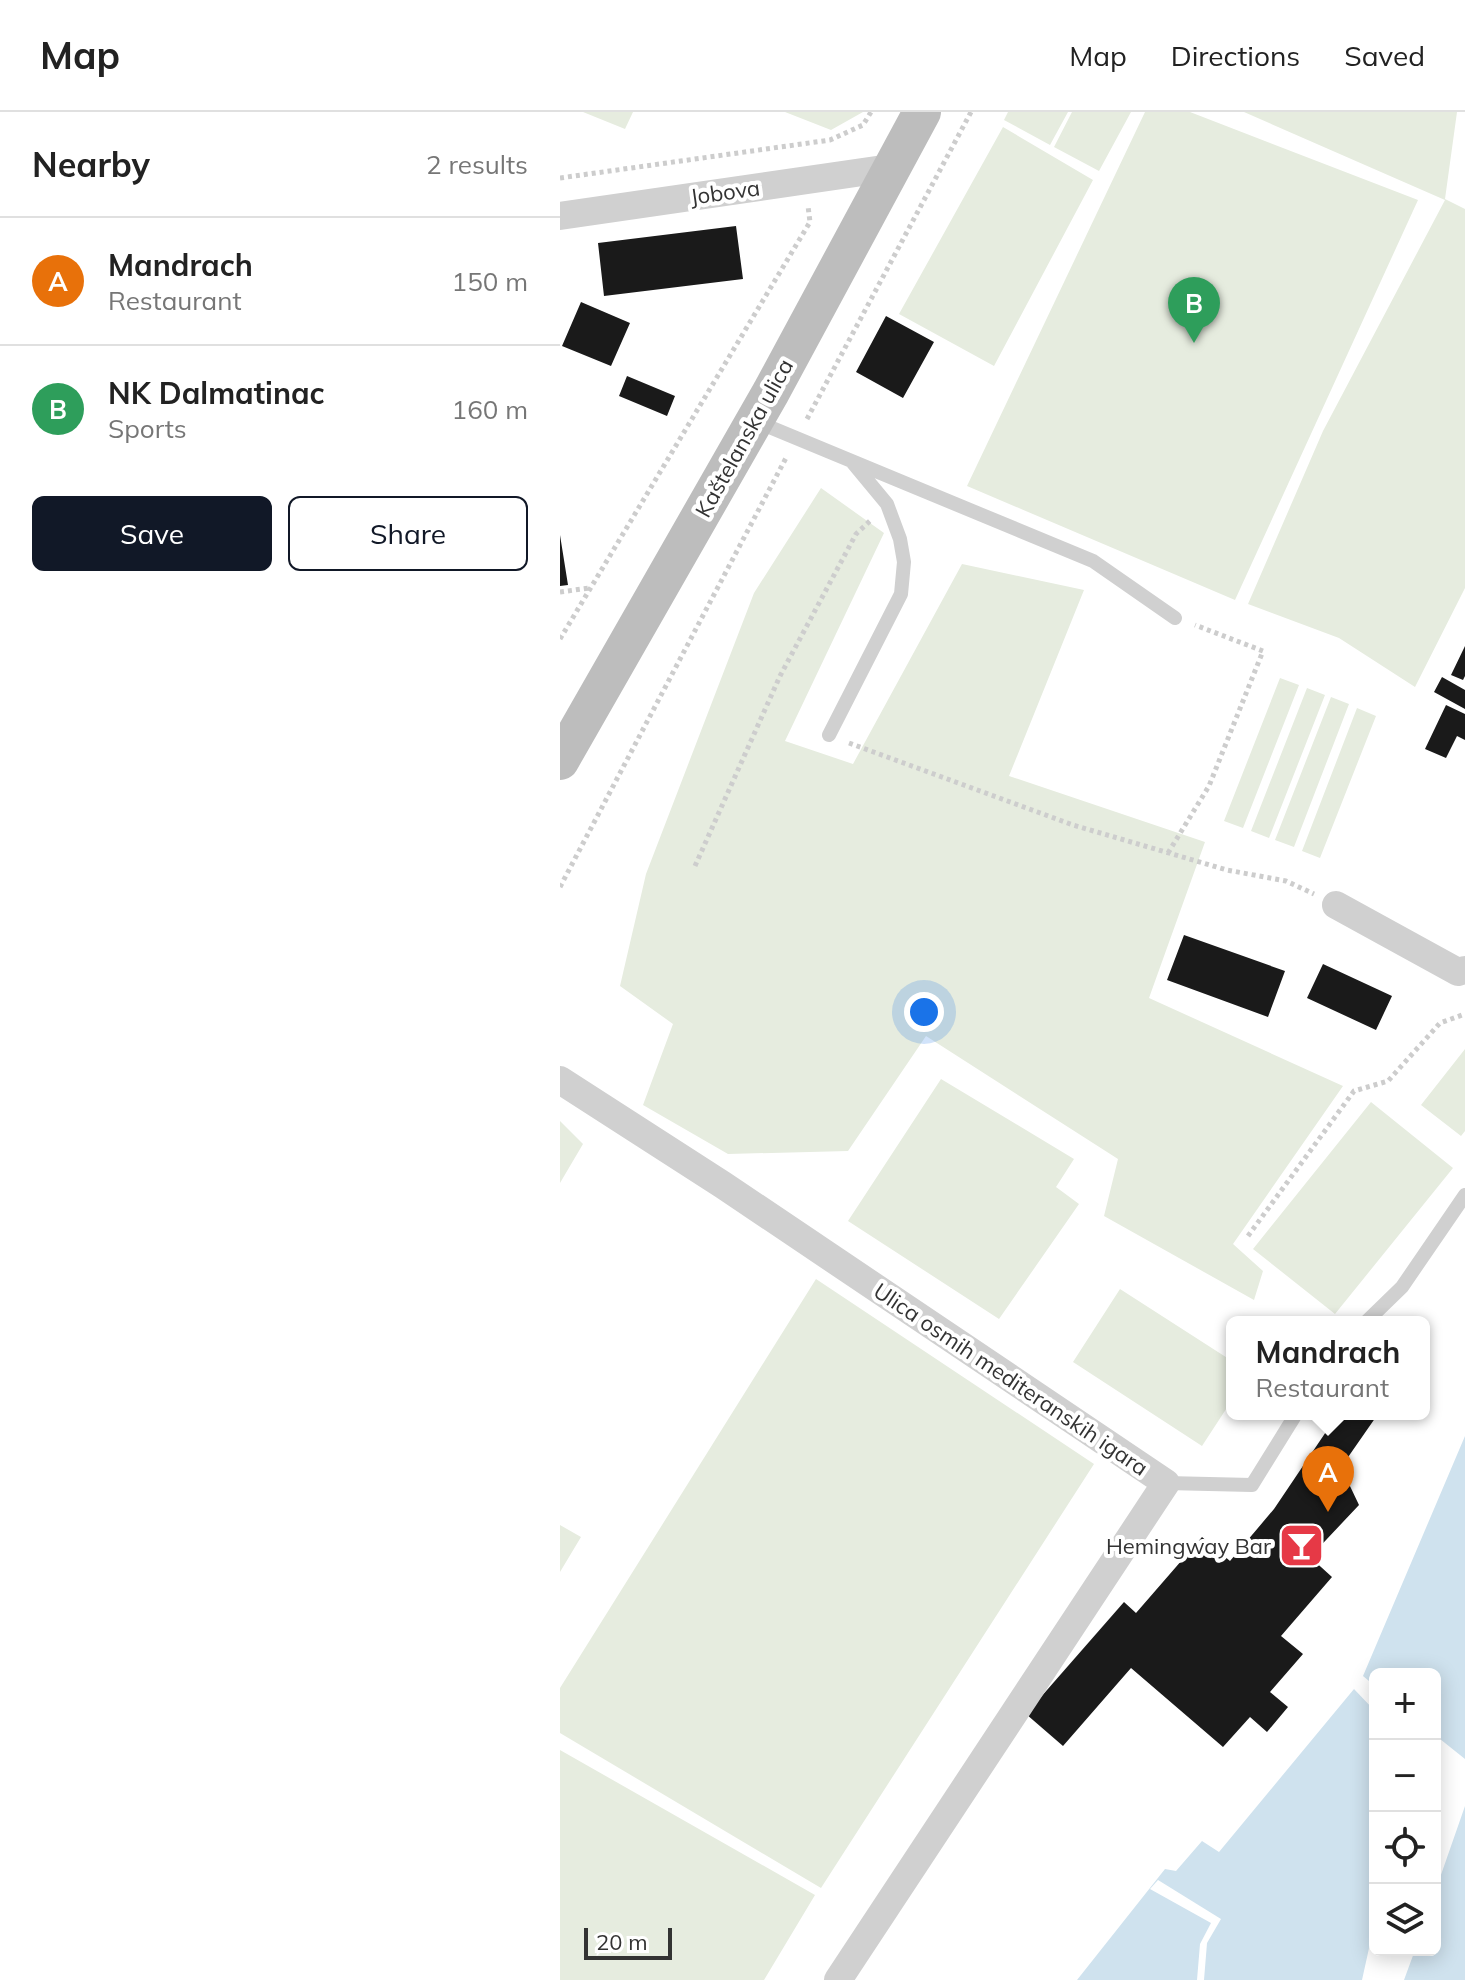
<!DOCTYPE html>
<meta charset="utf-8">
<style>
:root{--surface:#fff;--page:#f2f2f2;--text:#222;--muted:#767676;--line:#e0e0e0;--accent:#111827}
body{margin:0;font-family:Mulish,sans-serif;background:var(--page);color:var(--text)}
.controls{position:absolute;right:24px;bottom:24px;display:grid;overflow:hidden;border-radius:12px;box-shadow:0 4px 20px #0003}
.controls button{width:72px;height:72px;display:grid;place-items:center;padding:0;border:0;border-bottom:2px solid var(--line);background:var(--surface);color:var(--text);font:40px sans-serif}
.scale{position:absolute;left:24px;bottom:20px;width:88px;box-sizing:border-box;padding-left:8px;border:4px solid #333;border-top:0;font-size:22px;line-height:28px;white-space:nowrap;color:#333;-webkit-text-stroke:6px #fff;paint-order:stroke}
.you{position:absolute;left:364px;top:900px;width:28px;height:28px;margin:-20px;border:6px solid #fff;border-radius:50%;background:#1a73e8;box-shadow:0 0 0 12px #1a73e833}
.badge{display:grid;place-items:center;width:52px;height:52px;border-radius:50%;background:var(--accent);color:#fff;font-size:26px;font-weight:700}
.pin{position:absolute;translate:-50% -66px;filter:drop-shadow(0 2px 4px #0008)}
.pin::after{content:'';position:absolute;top:42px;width:28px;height:24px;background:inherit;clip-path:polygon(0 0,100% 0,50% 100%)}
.popup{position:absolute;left:666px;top:1204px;width:204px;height:104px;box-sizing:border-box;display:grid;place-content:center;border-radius:12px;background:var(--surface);filter:drop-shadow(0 2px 6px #0005);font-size:26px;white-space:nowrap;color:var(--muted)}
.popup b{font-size:30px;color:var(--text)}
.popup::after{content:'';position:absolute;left:50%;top:100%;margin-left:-16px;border:16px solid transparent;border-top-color:var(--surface)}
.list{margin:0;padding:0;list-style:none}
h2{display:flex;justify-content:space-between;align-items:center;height:104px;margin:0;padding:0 32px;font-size:34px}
h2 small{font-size:26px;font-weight:400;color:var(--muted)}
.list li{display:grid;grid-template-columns:52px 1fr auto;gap:24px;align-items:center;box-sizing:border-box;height:128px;padding:0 32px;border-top:2px solid var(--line)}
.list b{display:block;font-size:30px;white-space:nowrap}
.list p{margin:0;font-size:26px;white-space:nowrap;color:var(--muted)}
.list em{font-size:26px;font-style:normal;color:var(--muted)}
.actions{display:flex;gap:16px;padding:24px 32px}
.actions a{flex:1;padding:18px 0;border:2px solid var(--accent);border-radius:12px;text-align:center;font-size:28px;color:var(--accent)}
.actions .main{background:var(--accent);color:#fff}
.icon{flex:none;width:44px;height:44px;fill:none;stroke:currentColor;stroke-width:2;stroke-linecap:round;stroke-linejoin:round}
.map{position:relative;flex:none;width:905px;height:1868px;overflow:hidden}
header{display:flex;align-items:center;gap:48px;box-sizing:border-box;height:112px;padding:0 40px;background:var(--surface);border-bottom:2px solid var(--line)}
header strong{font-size:38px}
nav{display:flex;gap:44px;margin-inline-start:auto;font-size:28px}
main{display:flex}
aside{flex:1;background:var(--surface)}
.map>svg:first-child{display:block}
.green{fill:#e6ecdf}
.water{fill:#cfe2ee}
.pier{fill:#fff}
.building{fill:#1a1a1a}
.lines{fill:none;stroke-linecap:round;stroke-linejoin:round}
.path{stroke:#cdcdcd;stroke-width:5;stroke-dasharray:4 4;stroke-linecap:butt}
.lane{stroke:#d0d0d0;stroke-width:14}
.street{stroke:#d0d0d0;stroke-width:28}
.secondary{stroke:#bdbdbd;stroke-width:38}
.labels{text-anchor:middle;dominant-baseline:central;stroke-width:8;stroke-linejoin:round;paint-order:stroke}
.street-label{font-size:22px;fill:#333;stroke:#fff}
.poi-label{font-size:22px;fill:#333;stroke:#fff;text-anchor:end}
</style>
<header>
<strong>Map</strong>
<nav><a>Map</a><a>Directions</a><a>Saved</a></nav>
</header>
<main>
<aside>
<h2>Nearby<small>2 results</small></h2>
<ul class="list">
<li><span class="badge" style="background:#e8710a">A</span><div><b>Mandrach</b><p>Restaurant</p></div><em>150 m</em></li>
<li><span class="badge" style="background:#2e9e5b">B</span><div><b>NK Dalmatinac</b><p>Sports</p></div><em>160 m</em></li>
</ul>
<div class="actions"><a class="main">Save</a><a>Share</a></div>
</aside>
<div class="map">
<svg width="905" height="1868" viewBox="0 0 905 1868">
<rect width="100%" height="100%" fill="#fff"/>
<path class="green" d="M23 0H73L65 17Z
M225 0H303L271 18Z
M448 0H508L490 33 444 8Z
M512 0H571L539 59 494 35Z
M585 0H630L858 88 675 488 407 374Z
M684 0H897L885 87 905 97V476L855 575 779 526 688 492 763 319 885 88Z
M443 15 533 68 434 254 339 202Z
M261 376 324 421 225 629 293 652 402 452 524 478 449 664 645 730 589 886 783 974 673 1132 703 1159 694 1188 544 1104 558 1047 366 924 288 1039 168 1042 83 993 113 912 60 874 86 762 194 481Z
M720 566 739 573 683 716 664 709Z
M747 576 765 583 709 726 691 719Z
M771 585 789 592 734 735 715 728Z
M797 596 816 604 760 746 742 739Z
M905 937V1019L901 1024 861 993Z
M381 967 514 1047 496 1075 519 1092 439 1207 288 1109Z
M811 990 893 1056 775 1202 693 1137Z
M0 1009 23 1032 0 1071Z
M256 1167 534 1352 261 1776 0 1621V1576Z
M560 1177 672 1249V1288L642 1334 513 1250Z
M0 1413 21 1425 0 1460Z
M0 1638 255 1783 204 1868H0Z"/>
<path class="water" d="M905 1324V1647L875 1623V1562H815V1574L803 1564Z
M794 1577 815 1599V1809L802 1868H517L605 1757 616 1759 642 1729 659 1740Z
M905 1694V1868H844L855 1838H875V1780Z"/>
<path class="pier" d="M598 1768 661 1807 647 1831 644 1868H637L640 1832 651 1811 590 1777Z"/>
<path class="building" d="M176 114 183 167 44 184 38 131Z
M21 190 70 211 51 254 2 234Z
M326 204 374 230 343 286 296 260Z
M67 264 115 284 107 304 59 284Z
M0 423 8 473 0 474Z
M905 534V564L903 568 891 563Z
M882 565 905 578V597L874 580Z
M886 593 905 602V628L897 624 886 646 865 637Z
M624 823 725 859 708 905 607 868Z
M763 852 832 884 816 918 747 886Z
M778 1302H818L777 1361 789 1372 799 1393 750 1445 772 1465 721 1524 743 1542 710 1580 728 1595 707 1620 690 1605 663 1635 571 1556 503 1634 466 1602 564 1490 576 1501 642 1425 670 1449 714 1397Z"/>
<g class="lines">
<path class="path" d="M0 66 270 28 303 13 311 0
M247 307 411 0
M0 480 29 476
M0 527 250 110 248 94
M289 631 513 713 667 758 726 769 754 782
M608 741 649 674 703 539 635 513
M135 754 220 564 296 422 312 407
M0 775 227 344
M688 1124 794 979 828 969 880 911 905 902"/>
<path class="lane" d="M195 309 533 449 615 506
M269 623 341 482 344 450 340 427 327 392 293 351
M806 1210 842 1175 905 1083
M606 1371 692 1373 736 1302"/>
<path class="street" d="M0 104 330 56
M776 793 898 860 905 858
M0 968 163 1073 606 1371 278 1868"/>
<path class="secondary" d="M0 649 211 280 362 0"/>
</g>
<defs>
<symbol id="bar-square" viewBox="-11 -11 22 22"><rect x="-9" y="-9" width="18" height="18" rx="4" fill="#e63946" stroke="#fff"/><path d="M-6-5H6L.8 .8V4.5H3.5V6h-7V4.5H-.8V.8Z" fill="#fff"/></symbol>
</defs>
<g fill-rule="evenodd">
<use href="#bar-square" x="716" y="1408" width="51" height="51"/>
</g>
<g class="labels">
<g class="street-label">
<text transform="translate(165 80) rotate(-8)">Jobova</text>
<text transform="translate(184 326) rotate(-61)">Kaštelanska ulica</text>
<text transform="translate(451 1267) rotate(34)">Ulica osmih mediteranskih igara</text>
</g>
<g class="poi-label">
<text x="711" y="1434">Hemingway Bar</text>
</g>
</g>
</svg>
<div class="controls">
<button>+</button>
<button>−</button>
<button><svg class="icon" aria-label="locate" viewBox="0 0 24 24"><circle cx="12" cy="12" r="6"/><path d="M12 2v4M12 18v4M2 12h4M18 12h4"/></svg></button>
<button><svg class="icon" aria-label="layers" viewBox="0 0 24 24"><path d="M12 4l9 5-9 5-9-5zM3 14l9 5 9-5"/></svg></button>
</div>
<div class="scale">20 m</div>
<div class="you"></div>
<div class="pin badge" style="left:768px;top:1400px;background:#e8710a">A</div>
<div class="popup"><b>Mandrach</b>Restaurant</div>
<div class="pin badge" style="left:634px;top:231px;background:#2e9e5b">B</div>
</div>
</main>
